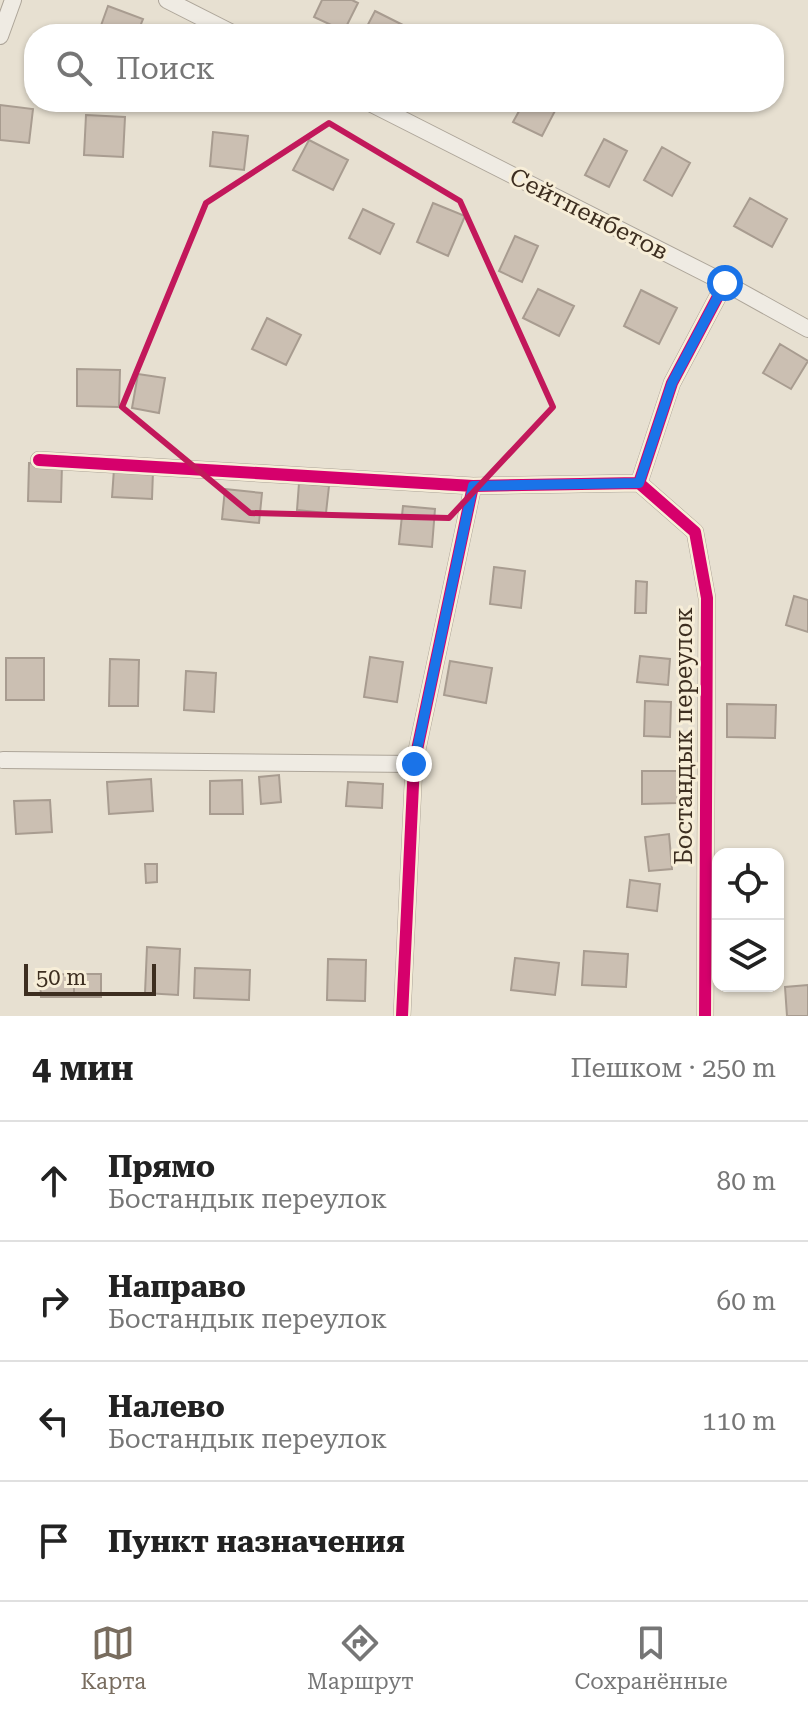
<!DOCTYPE html>
<html lang="ru">
<meta charset="utf-8">
<style>
:root{--surface:#fff;--page:#f2f2f2;--text:#222;--muted:#767676;--line:#e0e0e0;--accent:#786c5e}
body{margin:0;font-family:"Roboto Serif",serif;background:var(--page);color:var(--text)}
.controls{position:absolute;right:24px;bottom:24px;display:grid;overflow:hidden;border-radius:16px;box-shadow:0 2px 6px #0004}
.controls button{width:72px;height:72px;display:grid;place-items:center;padding:0;border:0;border-bottom:2px solid var(--line);background:var(--surface);color:var(--text);font:40px sans-serif}
.scale{position:absolute;left:24px;bottom:20px;width:132px;box-sizing:border-box;padding-left:8px;border:4px solid #3d2e20;border-top:0;font-size:22px;line-height:28px;white-space:nowrap;color:#3d2e20;-webkit-text-stroke:6px #f7eed8;paint-order:stroke}
.stop{position:absolute;width:24px;height:24px;margin:-18px;border:6px solid #1a73e8;border-radius:50%;background:#fff}
.stop.end{background:#1a73e8;border-color:#fff;box-shadow:0 2px 8px #0008}
.list{margin:0;padding:0;list-style:none}
h2{display:flex;justify-content:space-between;align-items:center;height:104px;margin:0;padding:0 32px;font-size:34px}
h2 small{font-size:26px;font-weight:400;color:var(--muted)}
.list li{display:grid;grid-template-columns:52px 1fr auto;gap:24px;align-items:center;box-sizing:border-box;height:120px;padding:0 32px;border-top:2px solid var(--line)}
.list b{display:block;font-size:30px;white-space:nowrap}
.list p{margin:0;font-size:26px;white-space:nowrap;color:var(--muted)}
.list em{font-size:26px;font-style:normal;color:var(--muted)}
.icon{flex:none;width:44px;height:44px;fill:none;stroke:currentColor;stroke-width:2;stroke-linecap:round;stroke-linejoin:round}
.map{position:relative;flex:none;width:808px;height:1016px;overflow:hidden}
.search{position:absolute;background:var(--surface);box-shadow:0 2px 6px #0004;left:24px;right:24px;top:24px;height:88px;display:flex;align-items:center;gap:20px;box-sizing:border-box;padding:0 28px;border-radius:32px;color:var(--muted);font-size:30px}
.sheet{height:584px;background:var(--surface)}
nav{display:flex;justify-content:space-around;align-items:center;box-sizing:border-box;height:112px;border-top:2px solid var(--line);background:var(--surface);font-size:22px;color:var(--muted)}
nav a{display:grid;justify-items:center;gap:4px}
nav .on{color:var(--accent)}
.map>svg:first-child{display:block}
.building{fill:#cbbfb2;stroke:#a89c90;stroke-width:2}
.lines{fill:none;stroke-linecap:round;stroke-linejoin:round}
.street-casing{stroke:#ada599;stroke-width:18}
.street{stroke:#efebe3;stroke-width:16}
.cycleway-casing{stroke:#f7eed8;stroke-width:17}
.cycleway{stroke:#d6006c;stroke-width:12}
.route{stroke:#1a73e8;stroke-width:10}
.marked{fill:none;stroke:#c2185b;stroke-width:6;stroke-linejoin:round}
.labels{text-anchor:middle;dominant-baseline:central;stroke-width:6;stroke-linejoin:round;paint-order:stroke}
.street-label{font-size:24px;fill:#3d2e20;stroke:#f7eed8}
</style>
<div class="map">
<svg width="808" height="1016" viewBox="0 0 808 1016">
<rect width="100%" height="100%" fill="#e7e0d1"/>
<path class="building" d="M322 0H352L358 3 344 31 314 17Z
M108 6 143 19 137 34H98Z
M375 11 403 25 398 34H363Z
M524 102H547L557 107 542 136 513 122Z
M0 105 33 109 29 143 0 140Z
M86 115 125 117 123 157 84 155Z
M213 132 248 136 244 170 210 166Z
M604 139 627 151 609 187 585 175Z
M309 140 348 160 333 190 293 170Z
M662 147 690 163 672 196 644 180Z
M750 198 787 219 772 247 734 226Z
M433 203 465 216 448 256 417 242Z
M363 209 394 224 380 254 349 238Z
M515 236 538 246 522 282 499 271Z
M538 289 574 306 559 336 523 318Z
M641 290 677 308 659 344 624 326Z
M267 318 301 335 286 365 252 349Z
M780 344 808 361 791 389 763 373Z
M77 369 120 370 119 407 77 406Z
M138 374 165 378 159 413 132 408Z
M29 463 62 464 61 502 28 501Z
M114 469 153 471 152 499 112 497Z
M299 483 329 486 326 513 297 510Z
M225 489 262 493 259 523 222 519Z
M403 506 435 509 432 547 399 544Z
M494 567 525 571 521 608 490 604Z
M636 581 647 582 646 613H635Z
M794 596 808 600V632L786 625Z
M640 656 670 659 668 685 637 682Z
M370 657 403 662 397 702 364 697Z
M6 658H44V700H6Z
M110 659 139 660 138 706H109Z
M450 661 492 668 486 703 444 695Z
M186 671 216 673 214 712 184 710Z
M645 701 671 702 670 737 644 736Z
M727 704 776 705 775 738 727 737Z
M642 771H677L678 803 642 804Z
M279 775 281 802 261 804 259 777Z
M151 779 153 811 109 814 107 782Z
M242 780 243 814H210V781Z
M348 782 383 784 382 808 346 806Z
M50 800 52 832 16 834 14 801Z
M669 834 672 869 649 871 645 837Z
M145 864H157V882L146 883Z
M630 880 660 884 657 911 627 907Z
M147 947 180 949 178 995 145 993Z
M584 951 628 954 626 987 582 985Z
M515 958 559 963 555 995 511 990Z
M328 959 366 960 365 1001 327 1000Z
M195 968 250 970 249 1000 194 998Z
M74 974H101V997H74Z
M74 974V997H41L40 975Z
M808 985V1016H787L785 987Z"/>
<g class="lines">
<defs>
<path id="street" d="M167 0 234 34
M0 36 13 0
M368 102 725 283 808 329
M39 460 473 486 639 483
M3 760 414 764
M402 1016 414 764 473 486
M705 1016 707 598 695 532 639 483 672 383 725 283"/>
</defs>
<use href="#street" class="street-casing"/>
<use href="#street" class="street"/>
<defs>
<path id="cycleway" d="M39 460 473 486 639 483
M402 1016 414 764 473 486
M705 1016 707 598 695 532 639 483 672 383 725 283"/>
</defs>
<use href="#cycleway" class="cycleway-casing"/>
<use href="#cycleway" class="cycleway"/>
</g>
<g class="lines">
<path class="route" d="M414 764 473 486 639 483 672 383 725 283"/>
</g>
<path class="marked" d="M329 123 460 201 553 407 449 518 250 513 122 407 206 203Z"/>
<g class="labels">
<g class="street-label">
<text transform="translate(589 214) rotate(27)">Сейтпенбетов</text>
<text transform="translate(684 736) rotate(-90)">Бостандык переулок</text>
</g>
</g>
</svg>
<div class="controls">
<button><svg class="icon" aria-label="locate" viewBox="0 0 24 24"><circle cx="12" cy="12" r="6"/><path d="M12 2v4M12 18v4M2 12h4M18 12h4"/></svg></button>
<button><svg class="icon" aria-label="layers" viewBox="0 0 24 24"><path d="M12 4l9 5-9 5-9-5zM3 14l9 5 9-5"/></svg></button>
</div>
<div class="scale">50 m</div>
<div class="stop" style="left:725px;top:283px"></div>
<div class="stop end" style="left:414px;top:764px"></div>
<div class="search"><svg class="icon" aria-label="search" viewBox="0 0 24 24"><circle cx="10" cy="10" r="6"/><path d="M15 15l6 6"/></svg>Поиск</div>
</div>
<section class="sheet">
<h2>4 мин<small>Пешком · 250 m</small></h2>
<ul class="list">
<li><svg class="icon" aria-label="ahead" viewBox="0 0 24 24"><path d="M12 20V5M6 11l6-6 6 6"/></svg><div><b>Прямо</b><p>Бостандык переулок</p></div><em>80 m</em></li>
<li><svg class="icon" aria-label="right" viewBox="0 0 24 24"><path d="M7 20v-9h11M14 6l5 5-5 5"/></svg><div><b>Направо</b><p>Бостандык переулок</p></div><em>60 m</em></li>
<li><svg class="icon" aria-label="left" viewBox="0 0 24 24"><path d="M17 20v-9H6M10 6l-5 5 5 5"/></svg><div><b>Налево</b><p>Бостандык переулок</p></div><em>110 m</em></li>
<li><svg class="icon" aria-label="arrive" viewBox="0 0 24 24"><path d="M6 21V4h12l-3 4 3 4H6"/></svg><div><b>Пункт назначения</b></div></li>
</ul>
</section>
<nav>
<a class="on"><svg class="icon" aria-label="map" viewBox="0 0 24 24"><path d="M3 6l6-2 6 2 6-2v14l-6 2-6-2-6 2zM9 4v14M15 6v14"/></svg>Карта</a>
<a><svg class="icon" aria-label="directions" viewBox="0 0 24 24"><path d="M12 3l9 9-9 9-9-9zM9 14v-3h6M13 9l2 2-2 2"/></svg>Маршрут</a>
<a><svg class="icon" aria-label="saved" viewBox="0 0 24 24"><path d="M7 4h10v16l-5-4-5 4z"/></svg>Сохранённые</a>
</nav>
